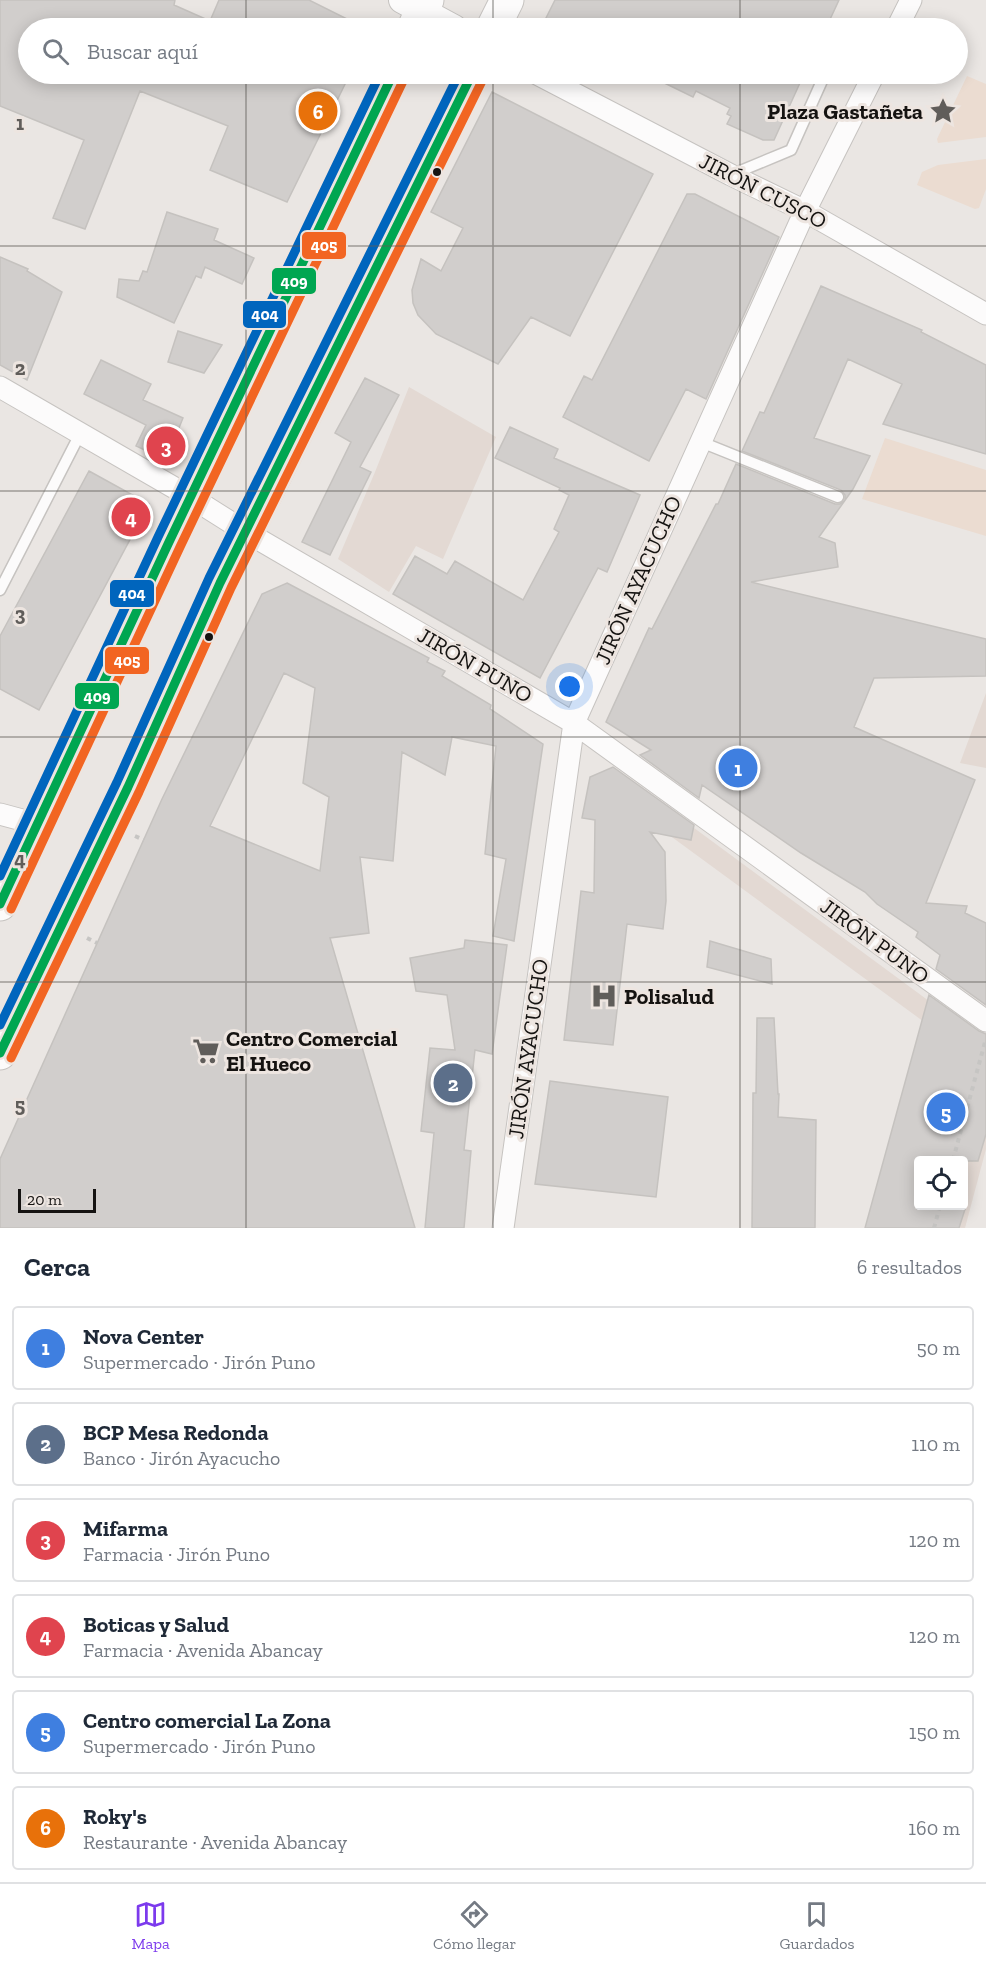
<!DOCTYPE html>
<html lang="es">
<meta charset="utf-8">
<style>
:root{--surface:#fff;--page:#f6f6f7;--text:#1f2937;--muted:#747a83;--line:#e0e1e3;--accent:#7c3aed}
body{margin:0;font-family:"Zilla Slab",serif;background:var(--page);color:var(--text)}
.controls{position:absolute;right:18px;bottom:18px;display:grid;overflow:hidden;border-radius:6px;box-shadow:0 3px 15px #0003}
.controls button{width:54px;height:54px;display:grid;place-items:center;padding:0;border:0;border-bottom:2px solid var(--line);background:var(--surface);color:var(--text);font:30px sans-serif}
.scale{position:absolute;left:18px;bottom:15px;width:78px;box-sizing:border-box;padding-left:6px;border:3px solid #151311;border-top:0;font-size:16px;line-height:21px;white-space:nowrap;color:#151311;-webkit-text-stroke:4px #ede5e0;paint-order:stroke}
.you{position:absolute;left:570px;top:687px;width:21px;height:21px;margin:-15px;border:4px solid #fff;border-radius:50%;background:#1a73e8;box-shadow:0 0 0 9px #1a73e833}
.badge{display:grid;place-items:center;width:39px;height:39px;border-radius:50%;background:var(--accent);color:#fff;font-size:20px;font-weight:700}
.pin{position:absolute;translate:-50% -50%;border:3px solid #fff;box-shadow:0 2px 6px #0006}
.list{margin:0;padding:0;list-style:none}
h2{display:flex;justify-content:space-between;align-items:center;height:78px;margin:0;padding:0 24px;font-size:26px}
h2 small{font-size:20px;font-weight:400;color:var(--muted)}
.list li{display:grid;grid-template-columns:39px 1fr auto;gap:18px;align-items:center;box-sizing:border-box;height:84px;margin:0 12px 12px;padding:0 12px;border:2px solid var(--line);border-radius:6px}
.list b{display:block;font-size:22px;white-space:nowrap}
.list p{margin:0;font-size:20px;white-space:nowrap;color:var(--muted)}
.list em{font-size:20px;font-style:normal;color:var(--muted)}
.icon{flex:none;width:33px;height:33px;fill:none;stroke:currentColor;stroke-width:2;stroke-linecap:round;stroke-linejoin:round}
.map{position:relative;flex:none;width:986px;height:1228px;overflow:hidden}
.search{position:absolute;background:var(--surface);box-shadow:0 3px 15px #0003;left:18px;right:18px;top:18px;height:66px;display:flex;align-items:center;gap:15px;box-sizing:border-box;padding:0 21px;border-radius:33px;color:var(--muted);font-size:22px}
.sheet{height:654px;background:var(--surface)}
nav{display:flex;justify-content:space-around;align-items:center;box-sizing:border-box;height:84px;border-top:2px solid var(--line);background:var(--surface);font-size:16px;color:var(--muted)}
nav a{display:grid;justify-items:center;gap:3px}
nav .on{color:var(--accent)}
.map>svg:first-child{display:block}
.built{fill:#e3d9d3;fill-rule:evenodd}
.green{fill:#ebdcd1}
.building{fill:#d1cecc;stroke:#c5c2bf;stroke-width:1.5;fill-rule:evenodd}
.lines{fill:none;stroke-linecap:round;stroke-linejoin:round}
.service-casing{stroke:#c6c3c0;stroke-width:13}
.minor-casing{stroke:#c6c3c0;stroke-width:23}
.tertiary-casing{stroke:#c6c3c0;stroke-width:28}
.primary-casing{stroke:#c6c3c0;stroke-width:35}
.path{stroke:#c6c5c3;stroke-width:4;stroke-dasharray:4.5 4.5;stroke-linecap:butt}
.service{stroke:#fcfbfb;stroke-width:10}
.minor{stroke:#fcfbfb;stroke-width:21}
.tertiary{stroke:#fcfbfb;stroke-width:26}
.primary{stroke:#fcfbfb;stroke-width:33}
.bus-1-casing{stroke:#ede5e0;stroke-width:14}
.bus-2-casing{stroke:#ede5e0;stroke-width:14}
.bus-3-casing{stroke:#ede5e0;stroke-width:14}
.bus-1{stroke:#00a651;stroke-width:9}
.bus-2{stroke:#f26522;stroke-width:9}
.bus-3{stroke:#0065bd;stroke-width:9}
.grid{fill:none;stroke:#605d5a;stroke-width:1.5;stroke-opacity:0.55}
.bus-dot{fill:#151311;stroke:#ede5e0;stroke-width:2}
.labels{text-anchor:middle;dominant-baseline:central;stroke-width:6;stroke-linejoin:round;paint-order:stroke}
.poi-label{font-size:22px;font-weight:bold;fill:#151311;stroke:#ede5e0;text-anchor:start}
.street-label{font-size:22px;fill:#151311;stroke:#ede5e0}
.grid-label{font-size:20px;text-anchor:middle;font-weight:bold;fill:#605d5a;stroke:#ede5e0;stroke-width:6;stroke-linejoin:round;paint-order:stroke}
.line-badge{stroke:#ede5e0;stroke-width:2}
.badge-label{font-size:16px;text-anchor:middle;font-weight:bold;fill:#fff}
</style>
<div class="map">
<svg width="986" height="1228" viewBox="0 0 986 1228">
<rect width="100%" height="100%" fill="#eae6e3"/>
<path class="built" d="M409 387 496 437 443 559 416 546 389 592 338 559 375 472Z
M986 693V768L960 763Z
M614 769 986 1043V1149L965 1228H896L946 1038 594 780ZM918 1160H964V1206H918Z"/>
<path class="green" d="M967 76 986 84V137L938 143 937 139Z
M986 159V189L979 208 975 209 917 185 922 172 938 165Z
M885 438 986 470V536L862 499Z"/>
<path class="building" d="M0 0H175L174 5 210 21 219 0H309L365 28H28V74H350L287 202 210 170 228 126 140 91 85 229 53 218 84 140 0 106Z
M555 0H839L826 28H541Z
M646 74H804L774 140H763L727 124 731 116 727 114 730 108 696 91 693 97Z
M492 92 653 174 570 336 531 317 498 364 436 334 418 315 413 303 412 290 421 259 441 271 463 228 431 212Z
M687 194H695L779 237 706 399 686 389 649 461 563 417 584 376 592 380Z
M167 212 218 229 214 240 254 258 242 284 205 267 201 278 196 276 174 323 117 297 119 279 139 281 143 271 147 272Z
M0 257 28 269 27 271 62 292 27 380 0 365Z
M821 286 922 330 921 332 986 365V454L883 424 902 384 848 359 814 438 870 456 853 489 819 537 835 543 838 567 751 582 986 639V676L874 678 854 727 975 780 926 903 967 906 965 913 986 923V1005L936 969 940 955 916 937 918 932 877 904 865 892 801 853 702 785 699 798 640 755 651 750 606 722 649 628 652 629 716 504H718L736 464 835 504H840L845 500V495L841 490 742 451 760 412 764 413Z
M178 331 222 345 204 373 168 362Z
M101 360 151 384 143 400 183 418 166 460 136 446 146 425 84 394Z
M365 378 399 395 360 467 371 472 330 555 302 542 351 442 335 433Z
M510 427 558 449 554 458 640 495 607 572 598 568 540 678 393 594 415 556 447 574 455 561 523 600 559 532 554 529 569 495 559 490 560 488 495 458Z
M89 471 149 504 39 710 0 689V636Z
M287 583 429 658 427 662 445 671 442 676 491 705 490 709 543 744 514 941 493 936 506 859 485 854 496 746 452 737 445 775 402 752 393 861 360 857 369 933 330 938 415 1228H0V1159L162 799 262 594ZM284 673 315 688 303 783 329 797 320 871 210 826Z
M613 767 694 825 691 840 650 832 665 852 666 901 663 929 627 924 613 1045 564 1040 581 891 594 893 595 820 582 818 590 777Z
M465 940 507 945 492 1054 475 1050 464 1150 471 1151 464 1228H425L434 1133 421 1131 430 1048 455 1050 447 995 416 991 410 958 464 948Z
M710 941 771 959 772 984 707 967Z
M929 995 979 1031 986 1034V1134L978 1161H918V1206H966L959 1228H865Z
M757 1018H774L778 1094H779L778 1117 816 1120 815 1228H752L753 1093H756Z
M550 1081 668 1097 656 1197 535 1184Z"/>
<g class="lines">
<defs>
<path id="service" d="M733 174 791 150 825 74
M701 442 838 497
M0 590 80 434"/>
<path id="minor" d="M897 28 911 0
M537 74 731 175 805 211 986 314
M0 387 192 498 246 532 574 723 986 1021
M0 814 37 824
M503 1228 574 723 805 211 874 74"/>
<path id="tertiary" d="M402 0 454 28"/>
<path id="primary" d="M414 28 427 0
M493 28 507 0
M0 904 169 542 393 74
M0 1053 128 787 220 583 271 483 472 74"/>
</defs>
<use href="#service" class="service-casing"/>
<use href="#minor" class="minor-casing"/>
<use href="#tertiary" class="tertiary-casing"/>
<use href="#primary" class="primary-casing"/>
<path class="path" d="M135 836 144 840
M87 938 97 943
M953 1160 985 1042
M934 1228 940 1206"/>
<use href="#service" class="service"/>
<use href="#minor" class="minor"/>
<use href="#tertiary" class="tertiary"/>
<use href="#primary" class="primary"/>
<defs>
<path id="bus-1" d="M0 904 169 542 393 74
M0 1053 128 787 220 583 472 74"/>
<path id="bus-2" d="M11 909 180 547 404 79
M11 1058 139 792 231 588 483 79"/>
<path id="bus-3" d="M0 876 158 537 380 74
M0 1025 117 782 209 578 459 74"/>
</defs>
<use href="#bus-1" class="bus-1-casing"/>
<use href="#bus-2" class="bus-2-casing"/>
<use href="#bus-3" class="bus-3-casing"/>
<use href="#bus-1" class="bus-1"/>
<use href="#bus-2" class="bus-2"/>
<use href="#bus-3" class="bus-3"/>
</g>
<path class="grid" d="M246 0V28M493 0V28M740 0V28M246 74V1228M493 74V1228M740 74V1228M0 246H986M0 491H986M0 737H986M0 982H986"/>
<defs>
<symbol id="sight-bare" viewBox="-9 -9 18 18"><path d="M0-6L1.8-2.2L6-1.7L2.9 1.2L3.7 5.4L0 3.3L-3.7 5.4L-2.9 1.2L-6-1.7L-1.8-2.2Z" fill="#605d5a" stroke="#ede5e0" stroke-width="2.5" paint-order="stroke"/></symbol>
<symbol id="hospital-bare" viewBox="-9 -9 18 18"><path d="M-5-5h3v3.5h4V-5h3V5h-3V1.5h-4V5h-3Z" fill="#605d5a" stroke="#ede5e0" stroke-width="2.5" paint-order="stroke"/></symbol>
<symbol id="supermarket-bare" viewBox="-9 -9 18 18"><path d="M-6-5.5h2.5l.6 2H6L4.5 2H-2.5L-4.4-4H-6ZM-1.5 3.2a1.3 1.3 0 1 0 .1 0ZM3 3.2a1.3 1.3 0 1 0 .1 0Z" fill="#605d5a" stroke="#ede5e0" stroke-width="2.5" paint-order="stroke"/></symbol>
</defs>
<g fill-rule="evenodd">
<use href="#sight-bare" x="924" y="92" width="38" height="38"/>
<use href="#hospital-bare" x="585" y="977" width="38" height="38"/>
<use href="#supermarket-bare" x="187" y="1032" width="38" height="38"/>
</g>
<g class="bus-dot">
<circle cx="437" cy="172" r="5"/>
<circle cx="209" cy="637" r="5"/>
</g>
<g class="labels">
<g class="poi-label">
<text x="923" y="111" text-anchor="end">Plaza Gastañeta</text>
<text x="624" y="996">Polisalud</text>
<text x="226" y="1038">Centro Comercial<tspan x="226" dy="25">El Hueco</tspan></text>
</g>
<g class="street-label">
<text transform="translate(763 191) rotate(27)">JIRÓN CUSCO</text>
<text transform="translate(638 580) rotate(-66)">JIRÓN AYACUCHO</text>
<text transform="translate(475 665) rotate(30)">JIRÓN PUNO</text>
<text transform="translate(875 941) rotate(36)">JIRÓN PUNO</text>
<text transform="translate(528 1049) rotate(-82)">JIRÓN AYACUCHO</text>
</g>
</g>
<g class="grid-label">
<text x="20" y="130">1</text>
<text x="20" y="375">2</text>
<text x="20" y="621">3</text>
<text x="20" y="866">4</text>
<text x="20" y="1112">5</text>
</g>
<g class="line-badge">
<rect x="301" y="231" width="46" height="29" rx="6" fill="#f26522"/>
<rect x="271" y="267" width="46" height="28" rx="6" fill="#00a651"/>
<rect x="242" y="300" width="45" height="29" rx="6" fill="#0065bd"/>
<rect x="109" y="579" width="46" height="29" rx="6" fill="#0065bd"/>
<rect x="104" y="646" width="46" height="29" rx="6" fill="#f26522"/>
<rect x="74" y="682" width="46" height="28" rx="6" fill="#00a651"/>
</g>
<g class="badge-label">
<text x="324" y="251">405</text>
<text x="294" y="287">409</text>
<text x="265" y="320">404</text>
<text x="132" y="599">404</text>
<text x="127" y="666">405</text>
<text x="97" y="702">409</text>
</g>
</svg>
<div class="controls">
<button><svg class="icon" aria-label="locate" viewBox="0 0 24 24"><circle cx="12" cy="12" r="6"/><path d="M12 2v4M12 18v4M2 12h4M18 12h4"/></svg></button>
</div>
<div class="scale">20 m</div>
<div class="you"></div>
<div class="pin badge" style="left:738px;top:768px;background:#3f7fe0">1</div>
<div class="pin badge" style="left:453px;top:1083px;background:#5c6f8a">2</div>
<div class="pin badge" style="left:166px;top:446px;background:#e0444e">3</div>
<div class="pin badge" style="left:131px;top:517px;background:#e0444e">4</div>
<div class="pin badge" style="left:946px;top:1112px;background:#3f7fe0">5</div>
<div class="pin badge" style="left:318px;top:111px;background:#e8710a">6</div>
<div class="search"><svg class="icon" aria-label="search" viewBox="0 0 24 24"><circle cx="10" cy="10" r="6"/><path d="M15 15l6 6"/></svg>Buscar aquí</div>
</div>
<section class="sheet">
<h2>Cerca<small>6 resultados</small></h2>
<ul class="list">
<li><span class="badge" style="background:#3f7fe0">1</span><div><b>Nova Center</b><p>Supermercado · Jirón Puno</p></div><em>50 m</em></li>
<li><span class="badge" style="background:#5c6f8a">2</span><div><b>BCP Mesa Redonda</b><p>Banco · Jirón Ayacucho</p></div><em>110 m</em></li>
<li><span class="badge" style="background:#e0444e">3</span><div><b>Mifarma</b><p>Farmacia · Jirón Puno</p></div><em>120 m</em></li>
<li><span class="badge" style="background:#e0444e">4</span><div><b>Boticas y Salud</b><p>Farmacia · Avenida Abancay</p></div><em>120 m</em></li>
<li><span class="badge" style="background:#3f7fe0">5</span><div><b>Centro comercial La Zona</b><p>Supermercado · Jirón Puno</p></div><em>150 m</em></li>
<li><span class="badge" style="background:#e8710a">6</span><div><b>Roky's</b><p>Restaurante · Avenida Abancay</p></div><em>160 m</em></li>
</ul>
</section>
<nav>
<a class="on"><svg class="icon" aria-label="map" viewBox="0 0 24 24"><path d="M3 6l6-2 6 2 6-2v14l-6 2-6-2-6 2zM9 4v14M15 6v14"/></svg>Mapa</a>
<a><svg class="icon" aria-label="directions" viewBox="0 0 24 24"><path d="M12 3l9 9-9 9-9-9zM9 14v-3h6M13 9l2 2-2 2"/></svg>Cómo llegar</a>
<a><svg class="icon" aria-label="saved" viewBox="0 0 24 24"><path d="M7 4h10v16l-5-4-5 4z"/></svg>Guardados</a>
</nav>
